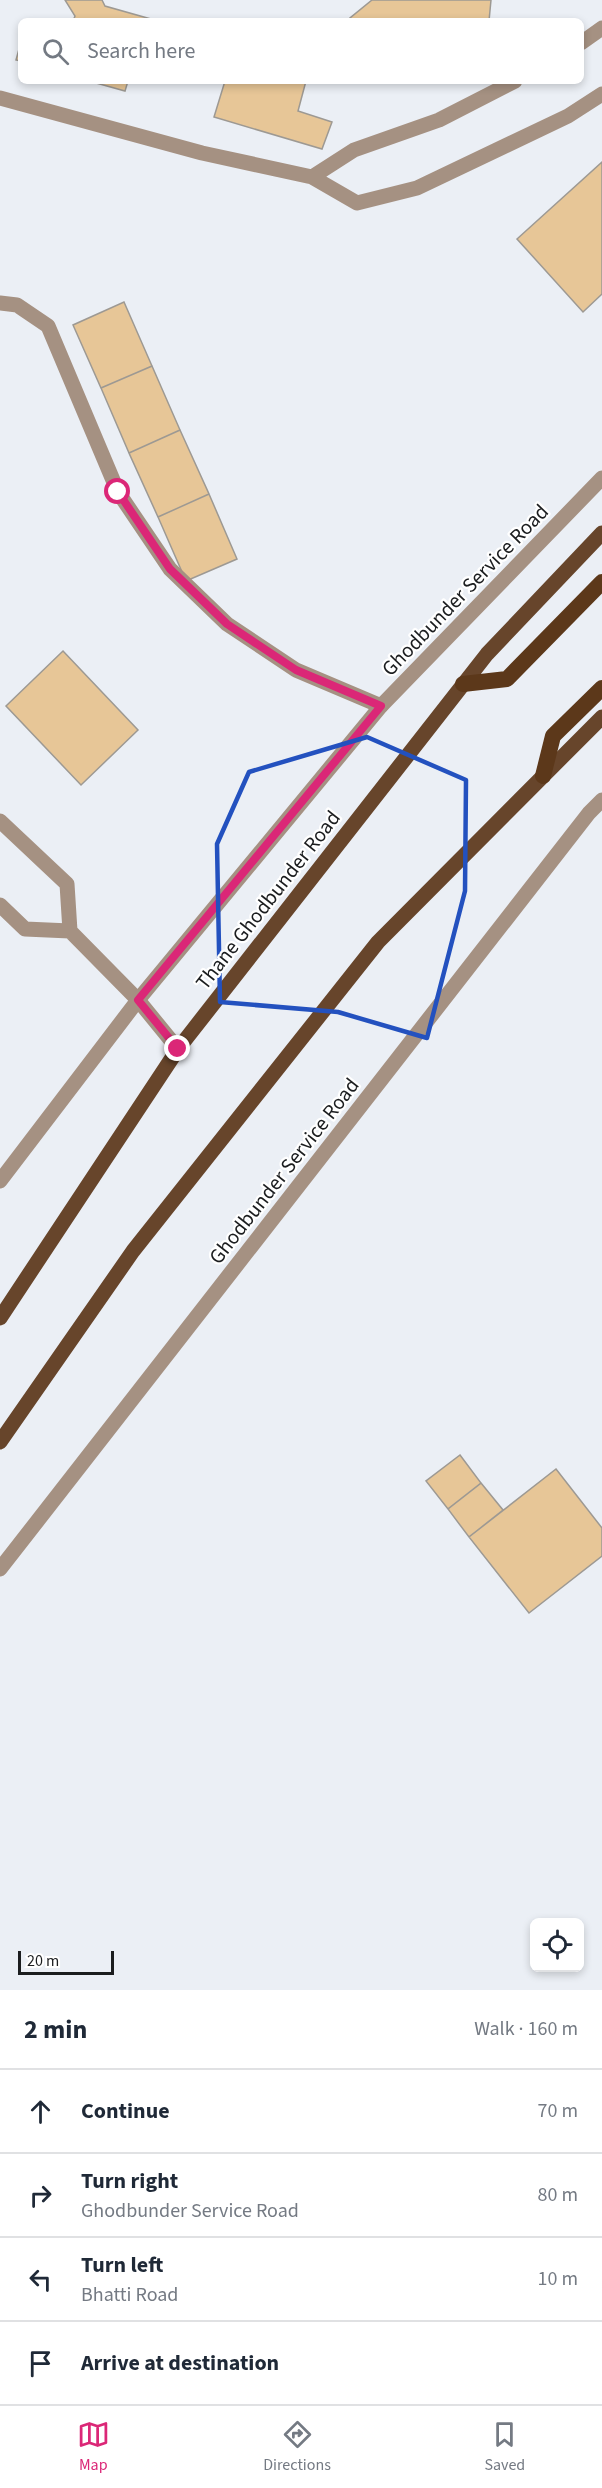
<!DOCTYPE html>
<meta charset="utf-8">
<style>
:root{--surface:#fff;--page:#f2f2f3;--text:#1f2937;--muted:#747a83;--line:#e0e1e3;--accent:#db2777}
body{margin:0;font-family:"Source Sans 3",sans-serif;background:var(--page);color:var(--text)}
.controls{position:absolute;right:18px;bottom:18px;display:grid;overflow:hidden;border-radius:9px;box-shadow:0 3px 9px #0003}
.controls button{width:54px;height:54px;display:grid;place-items:center;padding:0;border:0;border-bottom:2px solid var(--line);background:var(--surface);color:var(--text);font:30px sans-serif}
.scale{position:absolute;left:18px;bottom:15px;width:96px;box-sizing:border-box;padding-left:6px;border:3px solid #1b1d1f;border-top:0;font-size:16px;line-height:21px;white-space:nowrap;color:#1b1d1f;-webkit-text-stroke:4px #fff;paint-order:stroke}
.stop{position:absolute;width:18px;height:18px;margin:-14px;border:4px solid #db2777;border-radius:50%;background:#fff}
.stop.end{background:#db2777;border-color:#fff;box-shadow:0 2px 6px #0008}
.list{margin:0;padding:0;list-style:none}
h2{display:flex;justify-content:space-between;align-items:center;height:78px;margin:0;padding:0 24px;font-size:26px}
h2 small{font-size:20px;font-weight:400;color:var(--muted)}
.list li{display:grid;grid-template-columns:39px 1fr auto;gap:18px;align-items:center;box-sizing:border-box;height:84px;padding:0 24px;border-top:2px solid var(--line)}
.list b{display:block;font-size:22px;white-space:nowrap}
.list p{margin:0;font-size:20px;white-space:nowrap;color:var(--muted)}
.list em{font-size:20px;font-style:normal;color:var(--muted)}
.icon{flex:none;width:33px;height:33px;fill:none;stroke:currentColor;stroke-width:2;stroke-linecap:round;stroke-linejoin:round}
.map{position:relative;flex:none;width:602px;height:1990px;overflow:hidden}
.search{position:absolute;background:var(--surface);box-shadow:0 3px 9px #0003;left:18px;right:18px;top:18px;height:66px;display:flex;align-items:center;gap:15px;box-sizing:border-box;padding:0 21px;border-radius:9px;color:var(--muted);font-size:22px}
.sheet{height:414px;background:var(--surface)}
nav{display:flex;justify-content:space-around;align-items:center;box-sizing:border-box;height:84px;border-top:2px solid var(--line);background:var(--surface);font-size:16px;color:var(--muted)}
nav a{display:grid;justify-items:center;gap:3px}
nav .on{color:var(--accent)}
.map>svg:first-child{display:block}
.building{fill:#e7c697;stroke:#9d9993;stroke-width:1.5}
.lines{fill:none;stroke-linecap:round;stroke-linejoin:round}
.service{stroke:#a59182;stroke-width:15}
.minor{stroke:#a59182;stroke-width:15}
.tertiary{stroke:#a59182;stroke-width:15}
.primary{stroke:#67452b;stroke-width:15}
.trunk{stroke:#5c381a;stroke-width:16}
.route{stroke:#db2777;stroke-width:8}
.marked{fill:none;stroke:#2351bf;stroke-width:4.5;stroke-linejoin:round}
.labels{text-anchor:middle;dominant-baseline:central;stroke-width:4.5;stroke-linejoin:round;paint-order:stroke}
.street-label{font-size:21px;fill:#1b1d1f;stroke:#fff}
</style>
<div class="map">
<svg width="602" height="1990" viewBox="0 0 602 1990">
<rect width="100%" height="100%" fill="#ebeff5"/>
<path class="building" d="M65 0H102L105 6 158 21H73L75 16Z
M372 0H491L489 21H352L350 18Z
M21 42V61L16 60Z
M89 81H128L125 91Z
M225 81H306L298 111 332 122 322 149 214 117Z
M602 162V294L583 312 517 239Z
M124 302 152 366 101 388 73 325Z
M152 366 180 430 129 453 101 388Z
M180 430 209 494 158 517 129 453Z
M209 494 237 559 186 581 158 517Z
M63 651 138 730 81 785 6 706Z
M460 1455 481 1483 448 1509 426 1481Z
M556 1469 602 1528V1556L529 1613 469 1537Z
M481 1483 503 1510 469 1537 448 1509Z"/>
<g class="lines">
<path class="service" d="M0 303 17 305 48 326 118 492 170 569 227 624 296 670 381 706"/>
<path class="minor" d="M581 43 602 28
M0 98 202 153 312 177 357 203 417 188 568 116 602 94
M312 177 354 150 439 120 515 81
M0 821 67 884 70 931
M0 905 25 929 70 931 138 1000 178 1049"/>
<path class="tertiary" d="M0 1181 138 1000 381 706 602 478
M0 1569 589 813 602 800"/>
<path class="primary" d="M0 1318 178 1049 487 654 602 533
M0 1442 133 1251 378 942 602 717"/>
<path class="trunk" d="M463 684 507 679 602 582
M543 776 553 736 602 688"/>
</g>
<g class="lines">
<path class="route" d="M118 492 170 569 227 624 296 670 381 706 138 1000 178 1049"/>
</g>
<path class="marked" d="M367 737 466 780 465 891 427 1038 338 1012 220 1002 217 844 249 772Z"/>
<g class="labels">
<g class="street-label">
<text transform="translate(465 590) rotate(-46)">Ghodbunder Service Road</text>
<text transform="translate(268 900) rotate(-52)">Thane Ghodbunder Road</text>
<text transform="translate(284 1171) rotate(-52)">Ghodbunder Service Road</text>
</g>
</g>
</svg>
<div class="controls">
<button><svg class="icon" aria-label="locate" viewBox="0 0 24 24"><circle cx="12" cy="12" r="6"/><path d="M12 2v4M12 18v4M2 12h4M18 12h4"/></svg></button>
</div>
<div class="scale">20 m</div>
<div class="stop" style="left:118px;top:492px"></div>
<div class="stop end" style="left:178px;top:1049px"></div>
<div class="search"><svg class="icon" aria-label="search" viewBox="0 0 24 24"><circle cx="10" cy="10" r="6"/><path d="M15 15l6 6"/></svg>Search here</div>
</div>
<section class="sheet">
<h2>2 min<small>Walk · 160 m</small></h2>
<ul class="list">
<li><svg class="icon" aria-label="ahead" viewBox="0 0 24 24"><path d="M12 20V5M6 11l6-6 6 6"/></svg><div><b>Continue</b></div><em>70 m</em></li>
<li><svg class="icon" aria-label="right" viewBox="0 0 24 24"><path d="M7 20v-9h11M14 6l5 5-5 5"/></svg><div><b>Turn right</b><p>Ghodbunder Service Road</p></div><em>80 m</em></li>
<li><svg class="icon" aria-label="left" viewBox="0 0 24 24"><path d="M17 20v-9H6M10 6l-5 5 5 5"/></svg><div><b>Turn left</b><p>Bhatti Road</p></div><em>10 m</em></li>
<li><svg class="icon" aria-label="arrive" viewBox="0 0 24 24"><path d="M6 21V4h12l-3 4 3 4H6"/></svg><div><b>Arrive at destination</b></div></li>
</ul>
</section>
<nav>
<a class="on"><svg class="icon" aria-label="map" viewBox="0 0 24 24"><path d="M3 6l6-2 6 2 6-2v14l-6 2-6-2-6 2zM9 4v14M15 6v14"/></svg>Map</a>
<a><svg class="icon" aria-label="directions" viewBox="0 0 24 24"><path d="M12 3l9 9-9 9-9-9zM9 14v-3h6M13 9l2 2-2 2"/></svg>Directions</a>
<a><svg class="icon" aria-label="saved" viewBox="0 0 24 24"><path d="M7 4h10v16l-5-4-5 4z"/></svg>Saved</a>
</nav>
